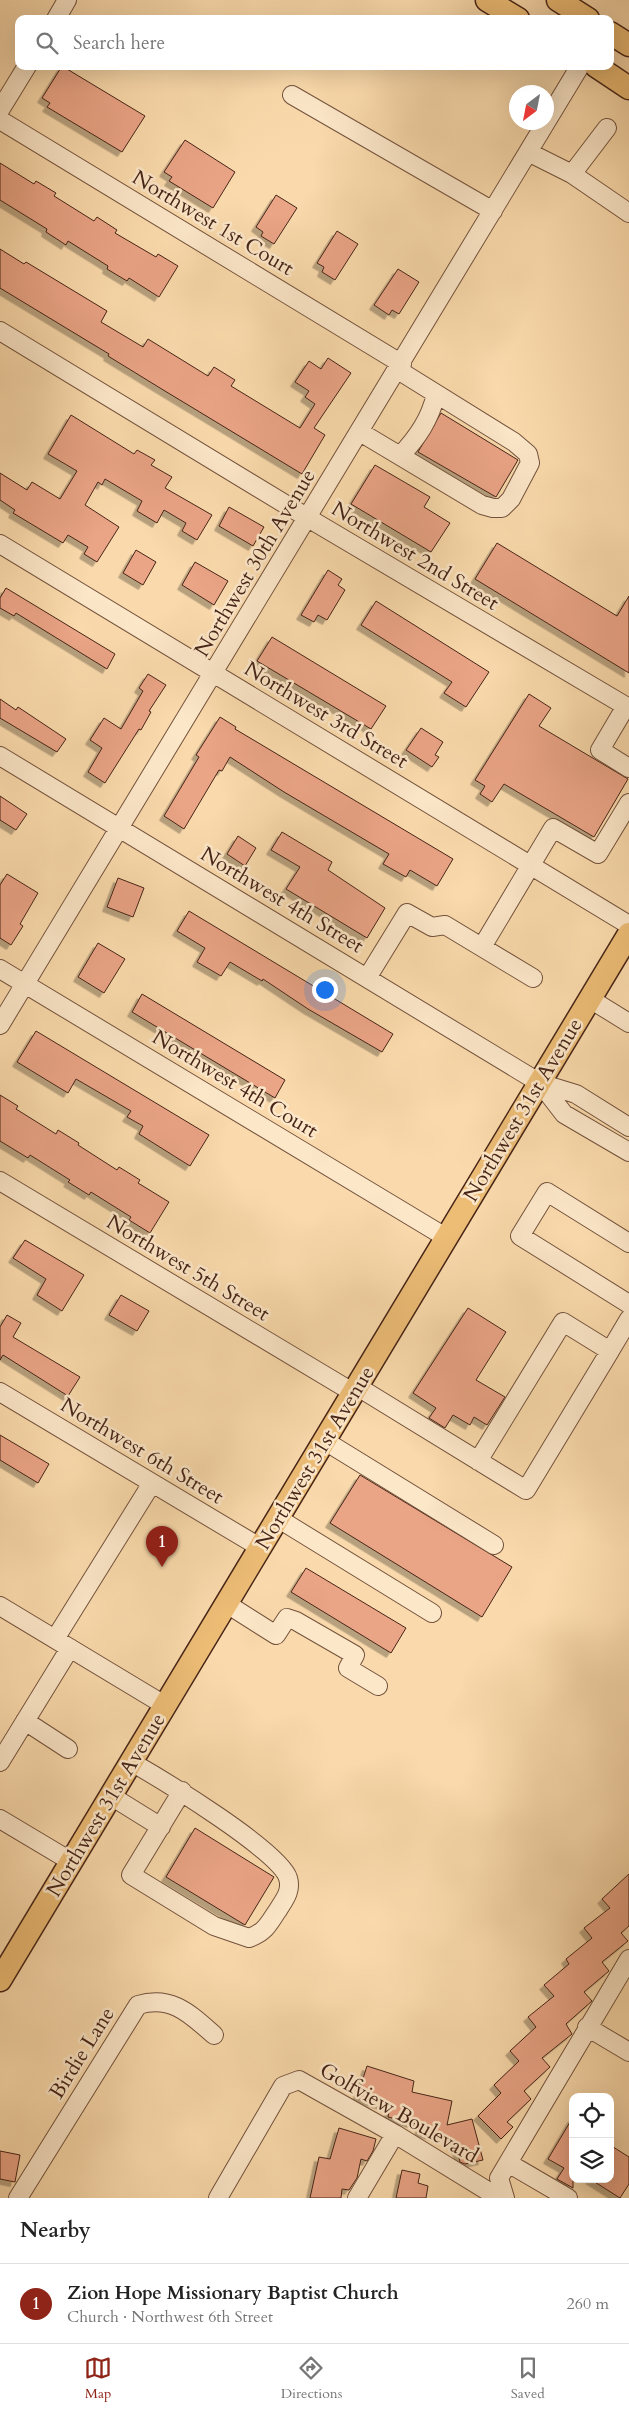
<!DOCTYPE html>
<meta charset="utf-8">
<style>
:root{--surface:#fff;--page:#f2f2f2;--text:#222;--muted:#767676;--line:#e0e0e0;--accent:#8f2418}
body{margin:0;font-family:Cardo,serif;background:var(--page);color:var(--text)}
.controls{position:absolute;right:15px;bottom:15px;display:grid;overflow:hidden;border-radius:10px;box-shadow:0 5px 20px #0002}
.controls button{width:45px;height:45px;display:grid;place-items:center;padding:0;border:0;border-bottom:1px solid var(--line);background:var(--surface);color:var(--text);font:25px sans-serif}
.compass{position:absolute;left:509px;top:85px;width:45px;height:45px;border-radius:50%;background:var(--surface);box-shadow:0 5px 20px #0002;rotate:212deg}
.you{position:absolute;left:324px;top:989px;width:18px;height:18px;margin:-12px;border:4px solid #fff;border-radius:50%;background:#1a73e8;box-shadow:0 0 0 8px #1a73e833}
.badge{display:grid;place-items:center;width:32px;height:32px;border-radius:50%;background:var(--accent);color:#fff;font-size:16px;font-weight:700}
.pin{position:absolute;translate:-50% -41px;filter:drop-shadow(0 1px 2px #0008)}
.pin::after{content:'';position:absolute;top:26px;width:18px;height:15px;background:inherit;clip-path:polygon(0 0,100% 0,50% 100%)}
.list{margin:0;padding:0;list-style:none}
h2{display:flex;justify-content:space-between;align-items:center;height:65px;margin:0;padding:0 20px;font-size:21px}
h2 small{font-size:16px;font-weight:400;color:var(--muted)}
.list li{display:grid;grid-template-columns:32px 1fr auto;gap:15px;align-items:center;box-sizing:border-box;height:80px;padding:0 20px;border-top:1px solid var(--line)}
.list b{display:block;font-size:19px;white-space:nowrap}
.list p{margin:0;font-size:16px;white-space:nowrap;color:var(--muted)}
.list em{font-size:16px;font-style:normal;color:var(--muted)}
.icon{flex:none;width:28px;height:28px;fill:none;stroke:currentColor;stroke-width:2;stroke-linecap:round;stroke-linejoin:round}
.map{position:relative;flex:none;width:629px;height:2198px;overflow:hidden}
.search{position:absolute;background:var(--surface);box-shadow:0 5px 20px #0002;left:15px;right:15px;top:15px;height:55px;display:flex;align-items:center;gap:12px;box-sizing:border-box;padding:0 18px;border-radius:10px;color:var(--muted);font-size:19px}
.sheet{height:145px;background:var(--surface)}
nav{display:flex;justify-content:space-around;align-items:center;box-sizing:border-box;height:70px;border-top:1px solid var(--line);background:var(--surface);font-size:14px;color:var(--muted)}
nav a{display:grid;justify-items:center;gap:2px}
nav .on{color:var(--accent)}
.map>svg:first-child{display:block}
.building{fill:#eaa486;stroke:#462417;filter:url(#shadow)}
.lines{fill:none;stroke-linecap:round;stroke-linejoin:round}
.minor-casing{stroke:#73523c;stroke-width:20}
.major-casing{stroke:#462417;stroke-width:25}
.minor{stroke:#fce7c9;stroke-width:18}
.major{stroke:#edbd76;stroke-width:22}
.labels{text-anchor:middle;dominant-baseline:central;stroke-width:5;stroke-linejoin:round;paint-order:stroke}
.street-label{font-size:21px;fill:#462417;stroke:#fce7c9}
</style>
<div class="map">
<svg width="629" height="2198" viewBox="0 0 629 2198">
<defs>
<filter id="shadow"><feDropShadow dx="-4.5" dy="4.5" stdDeviation="0" flood-color="#0004"/></filter>
</defs>
<rect width="100%" height="100%" fill="#fadaac"/>
<filter id="stains"><feTurbulence type="fractalNoise" baseFrequency=".004" numOctaves="4"/><feColorMatrix values="0 0 0 0 .2 0 0 0 0 .09 0 0 0 0 .02 0 0 0 .5 -.17"/></filter>
<radialGradient id="worn" r=".72"><stop offset=".6" stop-color="#630" stop-opacity="0"/><stop offset="1" stop-color="#630" stop-opacity=".3"/></radialGradient>
<path class="building" d="M62 66 145 116 122 152 47 107 50 103 42 98Z
M185 140 235 172 213 208 169 181 172 177 164 172Z
M0 163 34 184 36 181 56 193 54 196 94 221 97 217 117 230 115 233 156 257 158 254 178 266 159 297 129 278 127 281 107 269 108 266 68 241 66 245 46 232 47 229 0 200Z
M276 195 297 208 274 244 261 236 263 232 256 227Z
M337 231 358 244 335 280 322 272 324 267 317 263Z
M0 249 24 264 26 262 107 311 101 322 143 347 148 339 208 376 214 367 235 380 231 386 300 428 315 404 305 397 309 391 295 382 309 361 321 369 328 358 351 373 314 428 325 435 302 474 160 388 108 356 109 354 0 288Z
M398 269 419 282 399 314 392 310 389 315 374 305Z
M441 413 518 460 496 497 418 452Z
M71 415 134 454 137 450 155 460 151 465 172 477 165 488 212 515 197 540 182 531 186 523 164 510 157 523 137 511 142 501 105 479 102 485 98 482 85 505 119 527 97 562 84 554 88 547 68 535 63 543 13 513 15 510 0 500V473L27 490 32 482 60 499 77 471 48 454Z
M375 465 430 497 424 507 450 523 431 552 351 504Z
M229 507 264 527 253 546 219 526Z
M497 543 617 616 629 596V673L475 579Z
M136 550 156 562 143 585 123 573Z
M195 562 228 581 214 605 182 585Z
M328 570 342 579 338 585 345 590 327 620 318 615 314 622 301 615Z
M6 588 115 654 107 669 16 613 14 616 0 608V598Z
M376 601 489 672 466 707 444 693 452 682 361 625Z
M272 637 386 706 371 729 257 661Z
M148 674 166 685 149 711 151 712 141 730 139 729 105 783 88 772 102 748 90 740 104 718 121 729 143 691 139 688Z
M529 694 551 708 539 726 628 779 594 837 504 784 492 802 480 794 485 786 475 780Z
M0 699 16 710 18 707 66 739 57 752 0 718Z
M220 717 236 727 235 729 453 859 437 886 410 870 406 877 383 864 389 854 284 792 230 757 222 771 219 770 184 829 164 816 199 757 196 755Z
M421 728 443 742 435 755 439 757 432 767 406 750Z
M0 796 27 814 16 830 0 820Z
M282 832 332 862 328 870 385 908 367 938 286 889 300 867 271 850Z
M238 836 256 848 245 866 227 854Z
M7 874 38 893 20 924 23 926 11 945 0 938V885Z
M118 878 144 888 133 917 107 907Z
M189 911 393 1034 382 1052 308 1009 263 979 262 981 230 962 221 976 197 962 205 948 177 931Z
M98 943 125 959 104 993 78 977Z
M142 994 285 1080 275 1098 132 1012Z
M36 1031 209 1135 190 1166 139 1134 143 1126 127 1117 131 1111 76 1079 68 1093 17 1062Z
M0 1095 18 1106 16 1109 56 1134 58 1130 79 1143 78 1145 117 1170 119 1167 140 1180 138 1183 169 1202 150 1233 129 1220 131 1217 91 1192 89 1195 68 1182 70 1180 30 1155 28 1158 0 1141Z
M25 1240 84 1275 62 1311 37 1295 46 1279 13 1258Z
M121 1295 149 1311 137 1331 109 1315Z
M468 1308 506 1332 476 1380 505 1397 487 1425 474 1417 470 1425 453 1415 445 1428 429 1418 436 1408 413 1393Z
M7 1315 21 1323 13 1337 80 1377 68 1396 3 1355 0 1360V1327Z
M0 1435 49 1464 38 1483 0 1460Z
M360 1475 512 1567 482 1617 330 1523Z
M306 1568 406 1628 391 1653 291 1592Z
M195 1828 274 1877 245 1925 166 1877Z
M629 1874V1926L621 1933 628 1941 602 1962 609 1971 584 1992 592 2001 566 2024 572 2034 542 2058 550 2067 524 2091 531 2099 507 2122 513 2127 501 2139 478 2116 501 2093 494 2085 519 2061 510 2051 536 2027 528 2017 554 1996 544 1985 569 1964 566 1959 592 1938 584 1928 610 1908 602 1899Z
M367 2066 414 2081 412 2092 452 2101 447 2125 472 2119 483 2160 465 2164 460 2162 455 2140 419 2132 421 2125 388 2117 390 2107 357 2097Z
M573 2117V2188L557 2179 564 2168 548 2159Z
M339 2128 376 2139 373 2151 367 2161 361 2159 357 2178 349 2190 342 2189 341 2198H310L319 2157 330 2159Z
M610 2145 629 2157V2184L620 2198 590 2179H610Z
M0 2151 20 2155 15 2182 0 2179Z
M402 2170 420 2174 418 2183 428 2186 426 2198H396Z"/>
<g class="lines">
<defs>
<path id="minor" d="M56 19 67 0
M292 95 493 211
M0 110 27 66
M0 120 402 364
M528 152 572 174 629 213
M572 174 607 128
M0 331 308 518 629 708
M360 432 482 505 493 508H502L511 499 530 463 528 454 514 442 398 370
M400 456C418 437 430 419 436 394
M0 544 629 925
M626 706 600 750 629 768
M0 756 540 1083 576 1094 629 1127
M482 947 553 828 598 854 629 803
M0 969 447 1238
M367 978 407 913 432 927 445 925 533 978
M590 999 629 1023
M0 1025 580 66
M540 1083 564 1114 629 1152
M0 1181 354 1393
M629 1243 547 1192 520 1236 629 1304
M610 1351 629 1319
M358 1387 526 1490 610 1351 563 1322 478 1461
M0 1392 261 1548
M325 1441 494 1545
M279 1519 432 1613
M227 1604 276 1635 287 1618 296 1621 355 1655 348 1668 378 1686
M0 1606 166 1706
M55 1639 152 1483
M25 1721 68 1749
M0 1762 70 1648
M133 1763C161 1779 280 1851 288 1878 292 1891 284 1900 278 1910 268 1924 266 1932 249 1938L214 1926 131 1875 182 1791
M111 1796 161 1827
M0 1819 72 1862
M587 2027 629 2052
M508 2163 568 2198
M18 2198 138 2005C172 1995 190 2014 214 2035
M218 2198 283 2086 299 2080 395 2134 499 2198
M357 2198 395 2134
M505 2198 499 2178 629 1959"/>
<path id="major" d="M487 0 518 19
M558 0 588 19
M610 33 629 45
M596 66 629 88
M0 1980 629 934"/>
</defs>
<use href="#minor" class="minor-casing"/>
<use href="#major" class="major-casing"/>
<use href="#minor" class="minor"/>
<use href="#major" class="major"/>
</g>
<g class="labels">
<g class="street-label">
<text transform="translate(213 223) rotate(31)">Northwest 1st Court</text>
<text transform="translate(415 556) rotate(31)">Northwest 2nd Street</text>
<text transform="translate(255 563) rotate(-59)">Northwest 30th Avenue</text>
<text transform="translate(326 715) rotate(31)">Northwest 3rd Street</text>
<text transform="translate(282 900) rotate(31)">Northwest 4th Street</text>
<text transform="translate(235 1084) rotate(31)">Northwest 4th Court</text>
<text transform="translate(523 1110) rotate(-59)">Northwest 31st Avenue</text>
<text transform="translate(188 1268) rotate(31)">Northwest 5th Street</text>
<text transform="translate(142 1451) rotate(31)">Northwest 6th Street</text>
<text transform="translate(315 1458) rotate(-59)">Northwest 31st Avenue</text>
<text transform="translate(106 1805) rotate(-59)">Northwest 31st Avenue</text>
<text transform="translate(82 2053) rotate(-58)">Birdie Lane</text>
<text transform="translate(399 2113) rotate(30)">Golfview Boulevard</text>
</g>
</g>
<rect width="100%" height="100%" filter="url(#stains)"/>
<rect width="100%" height="100%" fill="url(#worn)"/>
</svg>
<div class="controls">
<button><svg class="icon" aria-label="locate" viewBox="0 0 24 24"><circle cx="12" cy="12" r="6"/><path d="M12 2v4M12 18v4M2 12h4M18 12h4"/></svg></button>
<button><svg class="icon" aria-label="layers" viewBox="0 0 24 24"><path d="M12 4l9 5-9 5-9-5zM3 14l9 5 9-5"/></svg></button>
</div>
<svg class="compass" viewBox="-18 -18 36 36"><path d="M0-13l5 13h-10z" fill="#e53935"/><path d="M0 13l5-13h-10z" fill="#767676"/></svg>
<div class="you"></div>
<div class="pin badge" style="left:162px;top:1567px">1</div>
<div class="search"><svg class="icon" aria-label="search" viewBox="0 0 24 24"><circle cx="10" cy="10" r="6"/><path d="M15 15l6 6"/></svg>Search here</div>
</div>
<section class="sheet">
<h2>Nearby<small></small></h2>
<ul class="list">
<li><span class="badge">1</span><div><b>Zion Hope Missionary Baptist Church</b><p>Church · Northwest 6th Street</p></div><em>260 m</em></li>
</ul>
</section>
<nav>
<a class="on"><svg class="icon" aria-label="map" viewBox="0 0 24 24"><path d="M3 6l6-2 6 2 6-2v14l-6 2-6-2-6 2zM9 4v14M15 6v14"/></svg>Map</a>
<a><svg class="icon" aria-label="directions" viewBox="0 0 24 24"><path d="M12 3l9 9-9 9-9-9zM9 14v-3h6M13 9l2 2-2 2"/></svg>Directions</a>
<a><svg class="icon" aria-label="saved" viewBox="0 0 24 24"><path d="M7 4h10v16l-5-4-5 4z"/></svg>Saved</a>
</nav>
